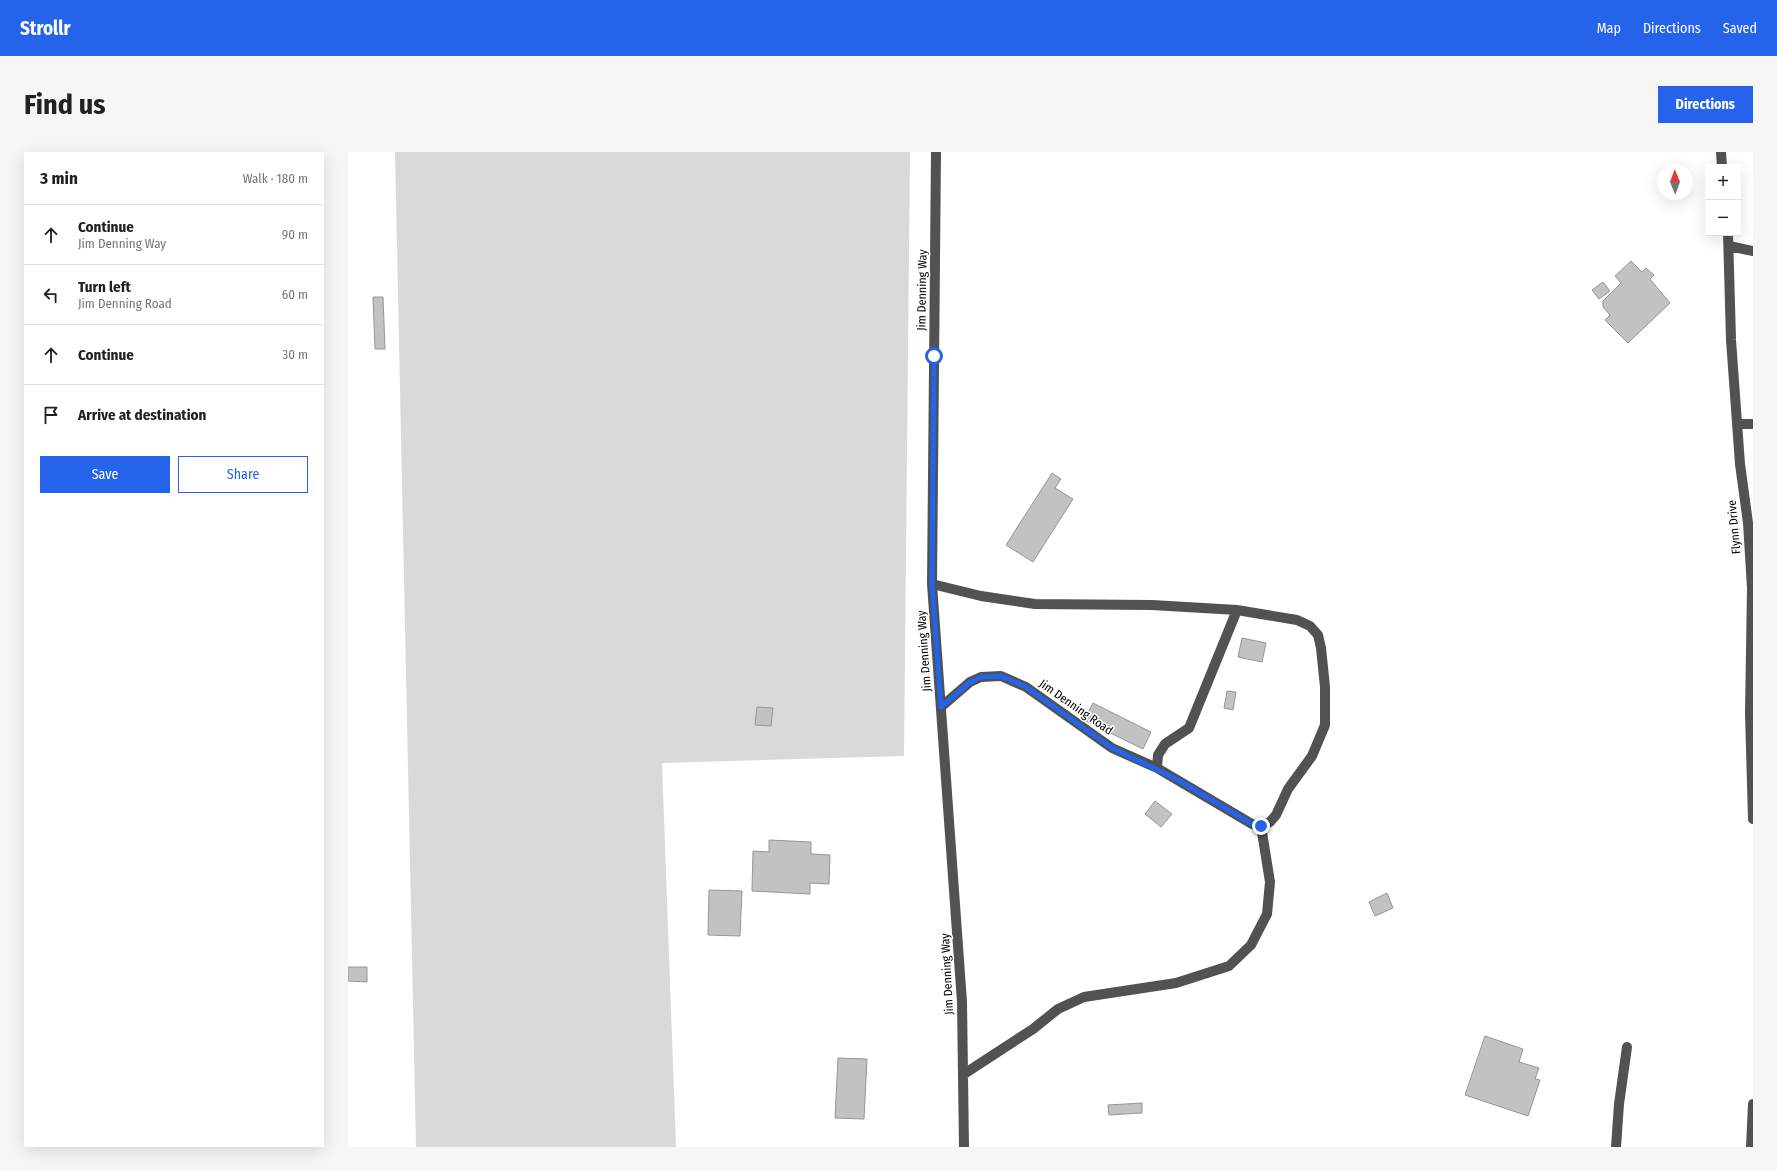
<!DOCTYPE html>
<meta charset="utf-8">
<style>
:root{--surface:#fff;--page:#f6f6f6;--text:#202124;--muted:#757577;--line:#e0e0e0;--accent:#2563eb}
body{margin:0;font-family:"Fira Sans Condensed",sans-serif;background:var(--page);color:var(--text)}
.controls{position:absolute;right:12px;top:12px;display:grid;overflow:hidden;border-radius:0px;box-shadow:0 4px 16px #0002}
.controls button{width:36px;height:36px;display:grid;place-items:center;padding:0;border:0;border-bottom:1px solid var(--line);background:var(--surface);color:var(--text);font:20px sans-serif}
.compass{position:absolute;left:1309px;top:12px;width:36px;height:36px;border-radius:50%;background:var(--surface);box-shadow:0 4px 16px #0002;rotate:359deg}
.stop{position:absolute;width:12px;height:12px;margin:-9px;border:3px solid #2563eb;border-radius:50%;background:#fff}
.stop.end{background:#2563eb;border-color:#fff;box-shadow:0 1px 4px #0008}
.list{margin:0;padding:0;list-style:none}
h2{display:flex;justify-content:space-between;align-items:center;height:52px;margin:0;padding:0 16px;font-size:17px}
h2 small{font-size:13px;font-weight:400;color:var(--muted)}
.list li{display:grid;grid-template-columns:26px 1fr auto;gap:12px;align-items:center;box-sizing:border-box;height:60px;padding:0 16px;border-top:1px solid var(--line)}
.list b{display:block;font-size:15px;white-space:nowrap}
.list p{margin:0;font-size:13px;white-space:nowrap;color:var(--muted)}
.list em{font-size:13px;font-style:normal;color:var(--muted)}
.actions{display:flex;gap:8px;padding:12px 16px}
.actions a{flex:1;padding:9px 0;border:1px solid var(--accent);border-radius:0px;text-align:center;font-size:14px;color:var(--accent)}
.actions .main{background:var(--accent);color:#fff}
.icon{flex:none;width:22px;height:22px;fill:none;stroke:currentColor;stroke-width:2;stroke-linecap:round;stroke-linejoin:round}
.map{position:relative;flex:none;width:1405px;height:995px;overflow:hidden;border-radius:0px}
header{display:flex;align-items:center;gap:24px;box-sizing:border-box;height:56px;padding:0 20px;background:var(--accent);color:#fff}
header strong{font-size:19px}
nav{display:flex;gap:22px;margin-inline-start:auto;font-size:14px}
.intro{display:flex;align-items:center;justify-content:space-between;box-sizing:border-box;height:96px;padding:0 24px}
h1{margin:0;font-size:28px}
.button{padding:10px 18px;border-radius:0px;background:var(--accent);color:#fff;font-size:14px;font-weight:700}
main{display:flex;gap:24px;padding:0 24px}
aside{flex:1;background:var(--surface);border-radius:0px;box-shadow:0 4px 16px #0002}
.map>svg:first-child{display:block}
.green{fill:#d9d9d9}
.building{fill:#c2c2c2;stroke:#969696}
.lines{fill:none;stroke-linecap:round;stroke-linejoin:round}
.minor{stroke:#525252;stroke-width:10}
.route{stroke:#2563eb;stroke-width:5}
.labels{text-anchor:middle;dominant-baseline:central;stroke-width:3;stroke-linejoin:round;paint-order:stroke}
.street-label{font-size:12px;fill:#000;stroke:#fff}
</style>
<header>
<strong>Strollr</strong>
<nav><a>Map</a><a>Directions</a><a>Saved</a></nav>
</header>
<div class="intro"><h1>Find us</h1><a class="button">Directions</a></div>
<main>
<aside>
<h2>3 min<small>Walk · 180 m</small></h2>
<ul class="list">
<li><svg class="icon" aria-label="ahead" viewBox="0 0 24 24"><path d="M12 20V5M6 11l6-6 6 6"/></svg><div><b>Continue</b><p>Jim Denning Way</p></div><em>90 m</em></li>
<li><svg class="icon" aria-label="left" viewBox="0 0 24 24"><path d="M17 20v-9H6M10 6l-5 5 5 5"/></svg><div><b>Turn left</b><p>Jim Denning Road</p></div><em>60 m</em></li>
<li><svg class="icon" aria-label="ahead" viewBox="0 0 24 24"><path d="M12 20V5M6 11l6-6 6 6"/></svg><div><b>Continue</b></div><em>30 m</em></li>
<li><svg class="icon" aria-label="arrive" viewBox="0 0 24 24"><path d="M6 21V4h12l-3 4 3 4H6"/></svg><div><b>Arrive at destination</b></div></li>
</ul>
<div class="actions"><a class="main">Save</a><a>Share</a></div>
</aside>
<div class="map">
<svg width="1405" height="995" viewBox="0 0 1405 995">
<rect width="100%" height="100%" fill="#fff"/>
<path class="green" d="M47 0H562L556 604 314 611 328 995H68Z"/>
<path class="building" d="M1283 109 1294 120 1298 116 1306 123 1302 127 1322 151 1280 191 1257 168 1262 163 1255 155V149L1273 131 1267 124Z
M1255 130 1262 139 1251 147 1244 138Z
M25 145H35L37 197H27Z
M704 321 713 327 707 336 725 347 685 410 658 393Z
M894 486 918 491 914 510 890 505Z
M879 539 888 540 885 558 876 556Z
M745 551 803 580 795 597 736 568Z
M409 555 425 556 423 574 407 573Z
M807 649 824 662 813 675 797 662Z
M421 688 463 690V702L482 703 481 732 462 731V742L404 739 405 699 421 700Z
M361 738 394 739 392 784 360 783Z
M1039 741 1045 756 1027 764 1021 750Z
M0 815H19V830L0 829Z
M1137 884 1175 897 1171 910 1191 916 1187 927 1192 928 1180 964 1117 943Z
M490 906 519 907 516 967 487 966Z
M794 951V961L761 963 760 953Z"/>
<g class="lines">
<path class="minor" d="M588 0 584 432 614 850 616 995
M1373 0 1374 15
M1380 81 1383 188 1392 312 1400 371 1404 436 1402 561 1405 667
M1381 94 1405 99
M1389 272H1405
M584 432 633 444 687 452 804 453 889 458 949 468 962 474 970 483 973 496 977 535V573L964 604 940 637 928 663 922 670 913 674 904 672 809 616 810 603 817 592 841 576 889 458
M593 555 622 530 633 525 653 524 678 535 764 596 809 616
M616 922 685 877 710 857 736 845 828 831 881 814 903 793 919 762 922 730 913 674
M1268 995 1271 952 1279 895
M1403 995 1405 952"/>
</g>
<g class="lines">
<path class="route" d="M586 204 584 432 593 555 622 530 633 525 653 524 678 535 764 596 830 628 904 672 913 674"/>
</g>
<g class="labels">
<g class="street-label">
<text transform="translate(574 138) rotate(-89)">Jim Denning Way</text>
<text transform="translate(1386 375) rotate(-95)">Flynn Drive</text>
<text transform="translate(576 499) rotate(-94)">Jim Denning Way</text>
<text transform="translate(728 555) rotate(35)">Jim Denning Road</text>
<text transform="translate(599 822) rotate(-93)">Jim Denning Way</text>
</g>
</g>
</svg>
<div class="controls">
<button>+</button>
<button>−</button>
</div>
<svg class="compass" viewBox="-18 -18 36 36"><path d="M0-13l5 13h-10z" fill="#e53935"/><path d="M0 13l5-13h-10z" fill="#757577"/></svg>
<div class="stop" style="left:586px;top:204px"></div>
<div class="stop end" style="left:913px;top:674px"></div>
</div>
</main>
